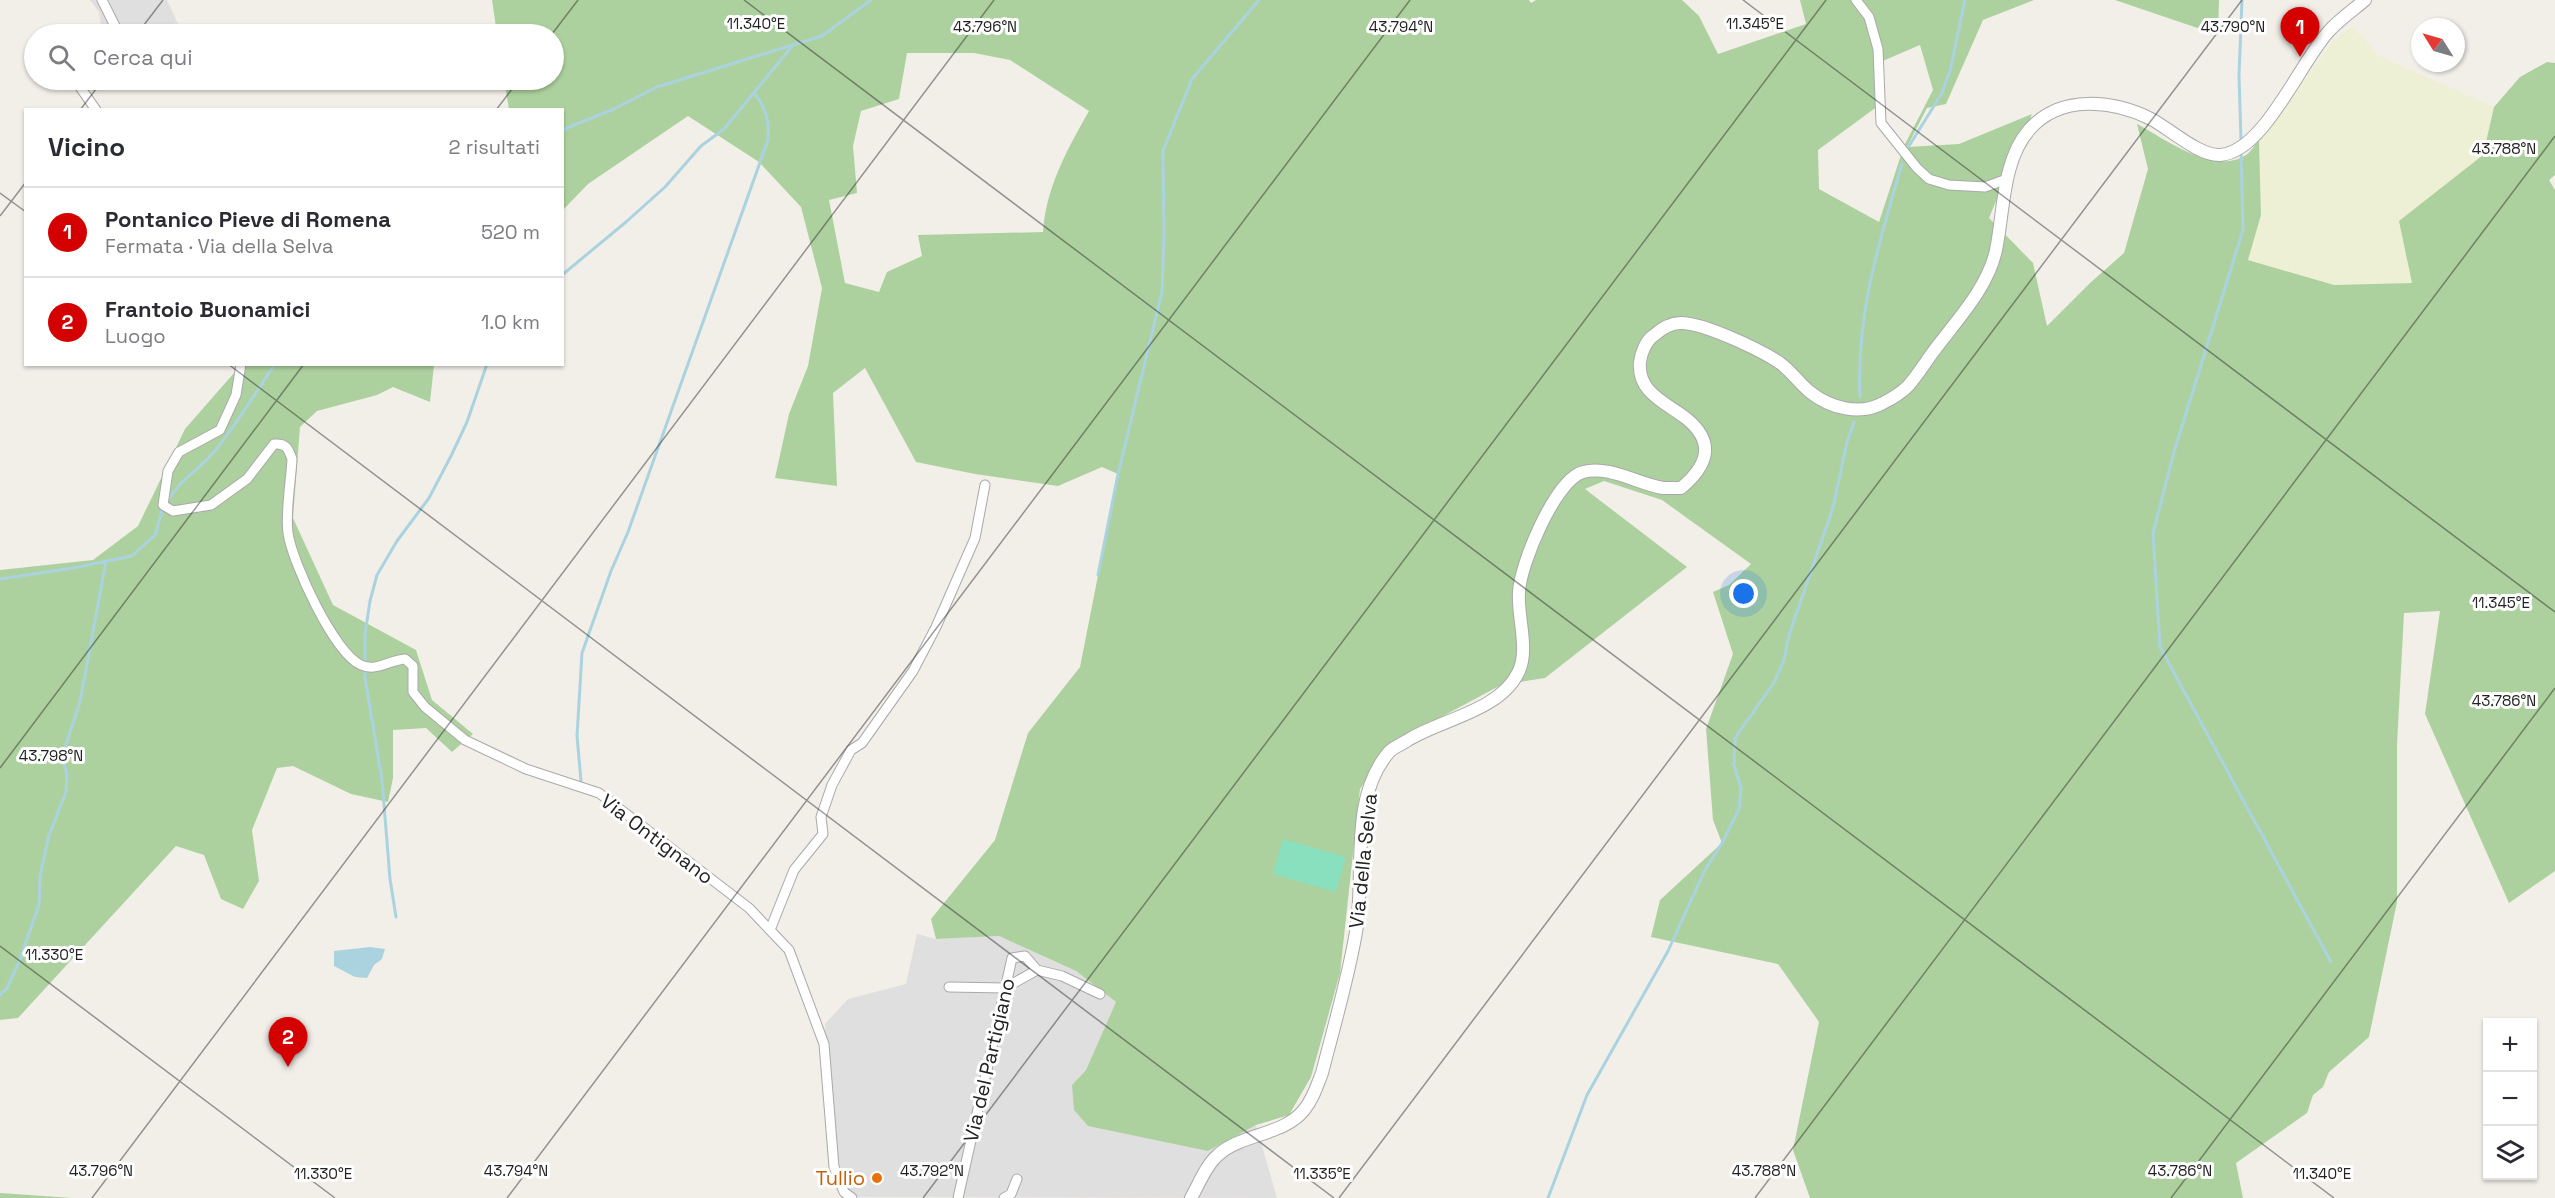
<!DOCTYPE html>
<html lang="it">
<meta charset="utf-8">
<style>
:root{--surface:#fff;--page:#f7f7f7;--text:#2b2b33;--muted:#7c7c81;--line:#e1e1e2;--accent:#d40000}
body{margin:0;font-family:"Space Grotesk",sans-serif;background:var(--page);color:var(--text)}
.controls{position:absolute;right:18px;bottom:18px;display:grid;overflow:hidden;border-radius:0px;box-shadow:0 2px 4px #0004}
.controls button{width:54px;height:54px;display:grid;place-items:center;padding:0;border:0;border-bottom:2px solid var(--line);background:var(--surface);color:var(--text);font:30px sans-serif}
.compass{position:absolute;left:2411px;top:18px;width:54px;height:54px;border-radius:50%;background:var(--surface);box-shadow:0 2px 4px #0004;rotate:307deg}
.you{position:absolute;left:1744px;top:594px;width:21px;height:21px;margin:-15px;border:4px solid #fff;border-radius:50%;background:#1a73e8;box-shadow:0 0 0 9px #1a73e833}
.badge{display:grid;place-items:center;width:39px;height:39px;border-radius:50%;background:var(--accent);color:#fff;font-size:20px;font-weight:700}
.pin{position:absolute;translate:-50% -50px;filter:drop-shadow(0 2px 3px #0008)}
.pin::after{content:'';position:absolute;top:32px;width:21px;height:18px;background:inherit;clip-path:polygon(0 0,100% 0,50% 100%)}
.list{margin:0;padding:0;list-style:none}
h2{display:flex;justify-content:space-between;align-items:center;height:78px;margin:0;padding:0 24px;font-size:26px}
h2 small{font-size:20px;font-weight:400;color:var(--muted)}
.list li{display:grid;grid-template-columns:39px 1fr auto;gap:18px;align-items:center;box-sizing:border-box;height:90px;padding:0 24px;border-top:2px solid var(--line)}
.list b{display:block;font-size:22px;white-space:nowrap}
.list p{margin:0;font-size:20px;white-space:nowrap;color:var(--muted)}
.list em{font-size:20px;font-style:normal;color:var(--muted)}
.icon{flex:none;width:33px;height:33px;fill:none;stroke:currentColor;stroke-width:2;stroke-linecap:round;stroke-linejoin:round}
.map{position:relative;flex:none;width:2555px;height:1198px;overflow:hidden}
.search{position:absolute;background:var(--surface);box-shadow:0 2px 4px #0004;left:24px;top:24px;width:540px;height:66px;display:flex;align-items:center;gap:15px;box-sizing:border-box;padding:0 21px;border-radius:33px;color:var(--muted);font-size:22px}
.panel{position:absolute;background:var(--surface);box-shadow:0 2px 4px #0004;left:24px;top:108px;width:540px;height:258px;border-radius:0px}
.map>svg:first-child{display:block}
.residential{fill:#e0dfdf}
.farmland{fill:#eef0d5}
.forest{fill:#add19e;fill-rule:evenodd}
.pitch{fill:#88e0be}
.water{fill:#aad3df}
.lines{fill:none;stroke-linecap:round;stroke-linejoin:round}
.stream{stroke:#aad3df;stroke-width:3}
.minor-casing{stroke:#a9a9a9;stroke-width:11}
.tertiary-casing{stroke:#a9a9a9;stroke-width:14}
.minor{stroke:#fff;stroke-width:9}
.tertiary{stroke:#fff;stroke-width:12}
.ticks{fill:none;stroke:#222;stroke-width:1.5;stroke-opacity:0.45}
.food-dot{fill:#e8710a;stroke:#fff;stroke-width:2}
.labels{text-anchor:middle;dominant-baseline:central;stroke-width:6;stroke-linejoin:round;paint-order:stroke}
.street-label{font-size:20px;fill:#222;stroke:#fff}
.food-label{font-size:20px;fill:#c56008;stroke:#fff;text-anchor:end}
.ticks-label{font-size:15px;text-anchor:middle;fill:#222;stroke:#fff;stroke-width:6;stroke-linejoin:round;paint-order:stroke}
</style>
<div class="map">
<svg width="2555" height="1198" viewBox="0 0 2555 1198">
<rect width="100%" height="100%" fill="#f2efe9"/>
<path class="residential" d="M90 0H167L180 28 172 34H100L102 32 99 12Z
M92 80H117L102 91Z
M917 934 936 939 999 936 1076 971 1116 1002 1086 1070 1072 1085 1208 1151 1256 1125 1277 1198 841 1197 830 1178 825 1024 848 999 906 984Z"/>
<path class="farmland" d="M2353 26 2379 56 2494 107 2483 155 2465 170 2413 283 2334 285 2248 260 2261 215 2259 140 2333 41Z"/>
<path class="forest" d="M492 0H1529L1531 3 1536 0H1682L1699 16 1718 54 1806 24 1800 0H2034L1983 20 1946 104 1927 108 1907 147 1959 144 2032 114 1989 218 2033 263 2047 326 2090 283 2124 253 2148 169 2137 124C2165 139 2214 176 2246 155 2251 152 2255 144 2259 140L2261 215 2248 260 2334 285 2412 283 2399 221 2483 155 2494 107 2520 77 2547 62 2555 63V175L2549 180 2555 190V871L2509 903 2425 714 2440 611 2404 613 2397 745V902L2369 1037 2329 1072 2323 1087 2313 1095 2307 1113 2236 1163 2243 1198H1810L1793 1150 1819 1022 1778 964 1651 937 1660 900 1722 843 1713 820 1706 729 1733 654 1713 592 1729 585 1751 564 1662 500 1604 481 1585 489 1687 567 1545 678 1501 685 1389 745 1360 789 1340 973 1311 1077 1289 1115 1256 1125 1208 1151 1088 1126 1074 1110 1072 1085 1086 1070 1116 1002 1076 971 999 936 936 939 931 919 995 840 1028 733 1080 667 1118 474 1102 467 1058 486 975 474 916 462 865 368 833 393 837 486 775 478 789 414 808 366 822 288 801 207 759 162 688 116 588 184 563 210 562 110 509 109 504 80H554V34H497ZM1920 45 1933 90 1904 146 1879 222 1819 189 1818 150 1878 106V63ZM907 53H974L1010 60 1089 111C1067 150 1046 187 1043 232L918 235 922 256 887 272 879 292 845 283 829 200 857 193 853 146 861 111 899 99Z
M2115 0H2219L2218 35Z
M241 365H434L430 402 393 387 377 395 317 411 300 427 293 518 333 605 416 650 432 700 473 734 452 752 426 728 393 730V778L388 802 351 794 293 766 277 768 252 830 259 881 243 909 221 899 204 855 176 846 18 1018 0 1020V570L93 560 138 526 185 429Z
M0 1193 73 1198H0Z"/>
<path class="pitch" d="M1283 839 1346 857 1336 892 1273 874Z"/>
<path class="water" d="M370 947 385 949 382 959 374 965 367 978 355 977 334 966V951Z"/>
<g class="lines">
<path class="stream" d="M562 130 614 109 657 87 822 36 871 0
M2241 141 2239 75 2242 0
M1909 146 1942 93 1950 71 1965 0
M2241 151 2243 230 2174 452 2153 533 2160 647 2331 962
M562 275 626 222 665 187 701 146 724 129 794 44
M1860 397C1856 315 1879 242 1902 164
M167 502C180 479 198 471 214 452 236 425 255 394 275 364
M1098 575 1118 474 1162 292 1164 233 1163 151 1192 79 1259 0
M0 579 73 568 132 556 155 535 163 508
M581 781 577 736 582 653 611 571 628 532 768 140C769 121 767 109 754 93
M396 917 390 879 382 780 365 678V634L370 601 377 575 397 541 429 498 451 456 467 422 487 364
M0 995 7 988 19 962 39 905 40 876 49 835 66 792 67 774 62 757 80 702 106 561
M1548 1198 1587 1095 1668 951 1704 872 1722 843 1739 809 1741 788 1734 765 1735 738 1775 681 1784 660 1789 635 1833 508 1847 442 1854 422"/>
<defs>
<path id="minor" d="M102 0 115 26 111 34
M1856 0 1869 17 1878 49 1881 123 1917 168 1929 179 1949 185 1985 187 2007 179
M79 80 80 87 96 110
M241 364 236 395 220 430 179 452 168 471 163 505 173 511 211 505 247 479 274 444C286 443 288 448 292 459 291 480 285 513 288 533 292 562 334 653 361 665 376 672 390 660 405 659L413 666V692L425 707 465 740 526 769 599 793 749 908 789 950 824 1044 834 1167 844 1192 852 1198
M770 930 794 870 823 834 821 817 832 785 851 750 862 743 913 671 936 627 975 538 985 485
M949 987 1005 988 1037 970
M958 1198 1012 958 1025 956 1037 970 1062 976 1100 994
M1004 1198 1011 1194 1017 1179"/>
<path id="tertiary" d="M1191 1198C1199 1184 1206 1165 1218 1155 1242 1133 1283 1136 1304 1110 1313 1099 1317 1086 1322 1073 1334 1026 1348 979 1356 932 1366 874 1348 800 1389 752 1394 747 1402 744 1408 740 1442 719 1499 711 1518 673 1530 650 1517 617 1519 592 1520 565 1555 480 1583 472 1609 465 1638 484 1663 488 1668 488 1675 488 1681 488 1706 467 1717 444 1687 419 1667 403 1637 393 1640 362 1641 353 1646 341 1653 336 1661 329 1670 323 1680 323 1702 322 1761 350 1780 363 1791 371 1799 383 1810 392 1830 408 1860 416 1883 403 1891 399 1902 392 1908 386 1917 376 1925 363 1933 352 1956 321 1988 288 1996 250 2004 212 2002 161 2029 130 2060 94 2113 100 2151 119 2170 129 2199 156 2220 155 2264 152 2300 62 2329 31 2339 20 2353 10 2365 0"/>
</defs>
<use href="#minor" class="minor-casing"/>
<use href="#tertiary" class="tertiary-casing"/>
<use href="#minor" class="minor"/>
<use href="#tertiary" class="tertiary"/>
</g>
<path class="ticks" d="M744 0 2334 1198M1743 0 2555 612M137 34 163 0M552 34 578 0M80 110 103 80M496 110 519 80M0 193 26 212M0 216 26 182M228 364 1334 1198M0 768 304 364M0 946 335 1198M92 1198 994 0M507 1198 1410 0M923 1198 1826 0M1339 1198 2242 0M1755 1198 2555 136M2171 1198 2555 688"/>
<circle class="food-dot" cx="877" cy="1178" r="6"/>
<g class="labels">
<g class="street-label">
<text transform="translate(657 839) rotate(37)">Via Ontignano</text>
<text transform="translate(1363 861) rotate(-84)">Via della Selva</text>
<text transform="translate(989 1060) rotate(-77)">Via del Partigiano</text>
</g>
<g class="food-label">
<text x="865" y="1178">Tullio</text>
</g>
</g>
<g class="ticks-label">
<text x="756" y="29">11.340°E</text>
<text x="1755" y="29">11.345°E</text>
<text x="985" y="32">43.796°N</text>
<text x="1401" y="32">43.794°N</text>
<text x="2233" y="32">43.790°N</text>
<text x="2504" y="154">43.788°N</text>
<text x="2501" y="608">11.345°E</text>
<text x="2504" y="706">43.786°N</text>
<text x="51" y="761">43.798°N</text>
<text x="54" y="960">11.330°E</text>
<text x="101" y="1176">43.796°N</text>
<text x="516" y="1176">43.794°N</text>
<text x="932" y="1176">43.792°N</text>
<text x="1764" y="1176">43.788°N</text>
<text x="2180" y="1176">43.786°N</text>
<text x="323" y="1179">11.330°E</text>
<text x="1322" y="1179">11.335°E</text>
<text x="2322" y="1179">11.340°E</text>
</g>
</svg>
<div class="controls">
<button>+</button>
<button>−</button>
<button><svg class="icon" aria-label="layers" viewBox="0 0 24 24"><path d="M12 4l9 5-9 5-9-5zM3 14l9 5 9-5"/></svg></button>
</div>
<svg class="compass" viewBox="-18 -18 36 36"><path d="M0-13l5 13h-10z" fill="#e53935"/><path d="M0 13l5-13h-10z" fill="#7c7c81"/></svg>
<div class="you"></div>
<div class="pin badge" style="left:2300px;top:57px">1</div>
<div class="pin badge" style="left:288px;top:1067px">2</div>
<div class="search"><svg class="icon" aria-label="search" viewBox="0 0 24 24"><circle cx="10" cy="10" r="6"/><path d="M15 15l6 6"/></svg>Cerca qui</div>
<section class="panel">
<h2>Vicino<small>2 risultati</small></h2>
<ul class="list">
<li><span class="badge">1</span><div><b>Pontanico Pieve di Romena</b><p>Fermata · Via della Selva</p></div><em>520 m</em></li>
<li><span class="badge">2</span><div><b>Frantoio Buonamici</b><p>Luogo</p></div><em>1.0 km</em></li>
</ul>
</section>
</div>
